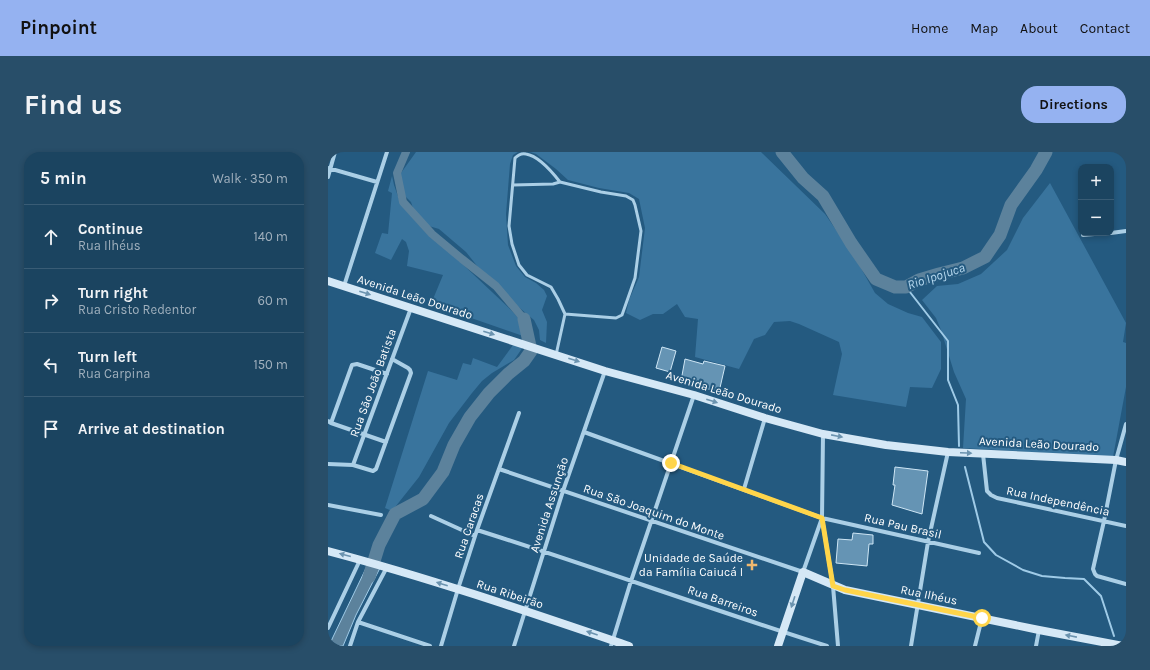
<!DOCTYPE html>
<meta charset="utf-8">
<style>
:root{--surface:#1b4460;--page:#284e69;--text:#f1f3f6;--muted:#a0b0bd;--line:#395c75;--accent:#95b2f1}
body{margin:0;font-family:Karla,sans-serif;background:var(--page);color:var(--text)}
.controls{position:absolute;right:12px;top:12px;display:grid;overflow:hidden;border-radius:8px;box-shadow:0 2px 6px #0003}
.controls button{width:36px;height:36px;display:grid;place-items:center;padding:0;border:0;border-bottom:1px solid var(--line);background:var(--surface);color:var(--text);font:20px sans-serif}
.stop{position:absolute;width:12px;height:12px;margin:-9px;border:3px solid #ffd54a;border-radius:50%;background:#fff}
.stop.end{background:#ffd54a;border-color:#fff;box-shadow:0 1px 4px #0008}
.list{margin:0;padding:0;list-style:none}
h2{display:flex;justify-content:space-between;align-items:center;height:52px;margin:0;padding:0 16px;font-size:17px}
h2 small{font-size:13px;font-weight:400;color:var(--muted)}
.list li{display:grid;grid-template-columns:26px 1fr auto;gap:12px;align-items:center;box-sizing:border-box;height:64px;padding:0 16px;border-top:1px solid var(--line)}
.list b{display:block;font-size:15px;white-space:nowrap}
.list p{margin:0;font-size:13px;white-space:nowrap;color:var(--muted)}
.list em{font-size:13px;font-style:normal;color:var(--muted)}
.icon{flex:none;width:22px;height:22px;fill:none;stroke:currentColor;stroke-width:2;stroke-linecap:round;stroke-linejoin:round}
.map{position:relative;flex:none;width:798px;height:494px;overflow:hidden;border-radius:16px}
header{display:flex;align-items:center;gap:24px;box-sizing:border-box;height:56px;padding:0 20px;background:var(--accent);color:#111}
header strong{font-size:19px}
nav{display:flex;gap:22px;margin-inline-start:auto;font-size:14px}
.intro{display:flex;align-items:center;justify-content:space-between;box-sizing:border-box;height:96px;padding:0 24px}
h1{margin:0;font-size:28px}
.button{padding:10px 18px;border-radius:16px;background:var(--accent);color:#111;font-size:14px;font-weight:700}
main{display:flex;gap:24px;padding:0 24px}
aside{flex:1;background:var(--surface);border-radius:16px;box-shadow:0 2px 6px #0003}
.map>svg:first-child{display:block}
.green{fill:#39749d}
.water{fill:#5c829c;stroke:#9fcbe7}
.lines{fill:none;stroke-linecap:round;stroke-linejoin:round}
.stream{stroke:#9fcbe7;stroke-width:2}
.canal{stroke:#5c829c;stroke-width:8}
.river{stroke:#5c829c;stroke-width:13}
.building{fill:#6594b4;stroke:#cee6f5}
.lane{stroke:#abcfe6;stroke-width:3}
.street{stroke:#abcfe6;stroke-width:4}
.secondary{stroke:#d5e8f6;stroke-width:8}
.oneway{fill:#6b93af}
.route{stroke:#ffd54a;stroke-width:5}
.poi-dot{fill:#f0b86f;stroke:#245a80;stroke-width:1.5}
.labels{text-anchor:middle;dominant-baseline:central;stroke-width:4;stroke-linejoin:round;paint-order:stroke}
.street-label{font-size:12px;fill:#fff;stroke:#245a80}
.poi-label{font-size:12px;fill:#fff;stroke:#245a80;text-anchor:end}
.water-label{font-size:13px;font-style:italic;fill:#b6d8ee;stroke:#245a80}
</style>
<header>
<strong>Pinpoint</strong>
<nav><a>Home</a><a>Map</a><a>About</a><a>Contact</a></nav>
</header>
<div class="intro"><h1>Find us</h1><a class="button">Directions</a></div>
<main>
<aside>
<h2>5 min<small>Walk · 350 m</small></h2>
<ul class="list">
<li><svg class="icon" aria-label="ahead" viewBox="0 0 24 24"><path d="M12 20V5M6 11l6-6 6 6"/></svg><div><b>Continue</b><p>Rua Ilhéus</p></div><em>140 m</em></li>
<li><svg class="icon" aria-label="right" viewBox="0 0 24 24"><path d="M7 20v-9h11M14 6l5 5-5 5"/></svg><div><b>Turn right</b><p>Rua Cristo Redentor</p></div><em>60 m</em></li>
<li><svg class="icon" aria-label="left" viewBox="0 0 24 24"><path d="M17 20v-9H6M10 6l-5 5 5 5"/></svg><div><b>Turn left</b><p>Rua Carpina</p></div><em>150 m</em></li>
<li><svg class="icon" aria-label="arrive" viewBox="0 0 24 24"><path d="M6 21V4h12l-3 4 3 4H6"/></svg><div><b>Arrive at destination</b></div></li>
</ul>
</aside>
<div class="map">
<svg width="798" height="494" viewBox="0 0 798 494">
<rect width="100%" height="100%" fill="#245a80"/>
<path class="green" d="M88 0H190L185 3 182 12 178 62 180 93 188 114 197 125 208 131 216 138 219 144 214 158 219 170 218 191 212 188 211 178 206 168 181 147 173 136 161 127 150 115 138 100 111 77 101 74 86 59 83 50 74 41 72 30 73 21Z
M202 0H433L497 62 526 104 547 141 560 152 580 161 594 165 613 190V217L604 236 582 235 578 255 505 243 514 202 511 190 471 172 462 169 446 170 437 183 426 187 411 217 367 205 370 167 357 165 349 152 335 162H325L312 168 298 161 301 148 311 125 317 76 311 47 301 41 271 36 240 28 228 17 208 2Z
M64 24 66 33 73 53 100 83 128 106 183 158 193 169 195 184 103 152 115 123 79 114 81 99 78 90 74 87 63 108 47 101 54 81 60 82 64 41 60 39Z
M722 31 798 171 795 190 798 191V235L785 305 635 296 638 247 626 220 613 178 608 166 594 148 609 134 630 132 653 122 679 98 695 66Z
M185 193 195 195 186 208 164 221 154 229 144 241 121 271 91 325 64 359 57 356 100 219 129 228 135 211 143 213 145 206 169 215Z"/>
<path class="water" d="M40 412 52 416 28 463 15 494H1L5 485Z"/>
<g class="lines">
<path class="stream" d="M578 135 620 189V228L630 253 631 294
M637 315 656 390 668 403 695 418 714 424 737 426 756 427 773 444 786 484"/>
<path class="canal" d="M78 0 69 21 75 50 104 82 134 107 168 134 196 167"/>
<path class="river" d="M454 0 475 26 495 44 523 91 548 127 567 135H578L591 128 611 122 635 116 657 105 672 83 683 53 708 18 718 0
M41 425 51 393 67 362 95 347 115 320 126 293 142 265 161 241 180 222 196 209 203 199 196 167"/>
</g>
<path class="building" d="M334 195 348 199 342 220 328 216Z
M357 207 375 212 376 209 397 214 391 240 353 229Z
M567 315 600 319 594 362 564 353 567 333H565Z
M525 381 545 383V392H541L539 414 508 411 510 387 524 388Z"/>
<g class="lines">
<path class="lane" d="M185 33 225 32 232 30
M228 203 237 162 230 147 223 135 199 123 191 113 184 92 181 74 187 6C190 3 194 1 198 2 211 4 225 21 232 30L273 40 298 44 305 48 307 53 313 79 307 126 294 163 288 166 237 162"/>
<path class="street" d="M0 16 49 30
M0 25 7 0
M783 81 798 79
M755 83 778 81
M16 134 59 0
M0 269 3 271 24 213 29 212 59 222
M3 271 58 290
M798 272 788 308 776 369 765 417 767 422 769 424 798 432
M256 280 494 366 651 401
M495 282 494 366 505 434 510 494
M655 302 659 339 663 343 669 346 798 374
M0 312 25 313 45 319 48 317 83 221 82 218 80 216 64 207
M25 313 83 156
M171 317 475 420 494 366
M416 337 437 266
M0 353 53 363
M103 364 147 384
M149 378C266 415 382 457 499 494
M30 470 102 494
M0 476 32 408
M22 494 30 470 59 415
M113 494 130 437 149 378 191 261
M186 494 235 339 277 219
M283 494 303 429 366 243
M583 494 600 390 620 300
M647 494 654 466
M708 494 711 478"/>
<path class="secondary" d="M0 129 277 219 366 243 437 266 495 282 558 293 620 300 788 308 798 310
M0 399C102 426 201 460 301 494
M450 494 475 420 517 438 711 478 795 494"/>
</g>
<defs><path id="oneway-solid" d="M-6-.8H1V-3.2L6.5 0L1 3.2V.8H-6Z"/></defs>
<g class="oneway">
<use href="#oneway-solid" transform="translate(37 141) rotate(18)"/>
<use href="#oneway-solid" transform="translate(161 181) rotate(18)"/>
<use href="#oneway-solid" transform="translate(246 208) rotate(18)"/>
<use href="#oneway-solid" transform="translate(384 249) rotate(17)"/>
<use href="#oneway-solid" transform="translate(509 284) rotate(11)"/>
<use href="#oneway-solid" transform="translate(638 301) rotate(2)"/>
<use href="#oneway-solid" transform="translate(17 403) rotate(-165)"/>
<use href="#oneway-solid" transform="translate(114 432) rotate(-163)"/>
<use href="#oneway-solid" transform="translate(465 450) rotate(108)"/>
<use href="#oneway-solid" transform="translate(264 481) rotate(-161)"/>
<use href="#oneway-solid" transform="translate(743 484) rotate(-169)"/>
</g>
<g class="lines">
<path class="route" d="M343 311 494 366 505 434 517 438 654 466"/>
</g>
<path class="poi-dot" d="M422 407h4v4h4v4h-4v4h-4v-4h-4v-4h4z"/>
<g class="labels">
<g class="street-label">
<text transform="translate(87 145) rotate(18)">Avenida Leão Dourado</text>
<text transform="translate(45 231) rotate(-70)">Rua São João Batista</text>
<text transform="translate(396 240) rotate(17)">Avenida Leão Dourado</text>
<text transform="translate(711 292) rotate(3)">Avenida Leão Dourado</text>
<text transform="translate(730 349) rotate(12)">Rua Independência</text>
<text transform="translate(221 353) rotate(-72)">Avenida Assunção</text>
<text transform="translate(326 360) rotate(19)">Rua São Joaquim do Monte</text>
<text transform="translate(141 374) rotate(-71)">Rua Caracas</text>
<text transform="translate(575 374) rotate(13)">Rua Pau Brasil</text>
<text transform="translate(182 442) rotate(18)">Rua Ribeirão</text>
<text transform="translate(601 443) rotate(12)">Rua Ilhéus</text>
<text transform="translate(395 449) rotate(19)">Rua Barreiros</text>
</g>
<g class="poi-label">
<text x="415" y="406">Unidade de Saúde<tspan x="415" dy="14">da Família Caiucá I</tspan></text>
</g>
<g class="water-label">
<text transform="translate(608 124) rotate(-18)">Rio Ipojuca</text>
</g>
</g>
</svg>
<div class="controls">
<button>+</button>
<button>−</button>
</div>
<div class="stop" style="left:654px;top:466px"></div>
<div class="stop end" style="left:343px;top:311px"></div>
</div>
</main>
